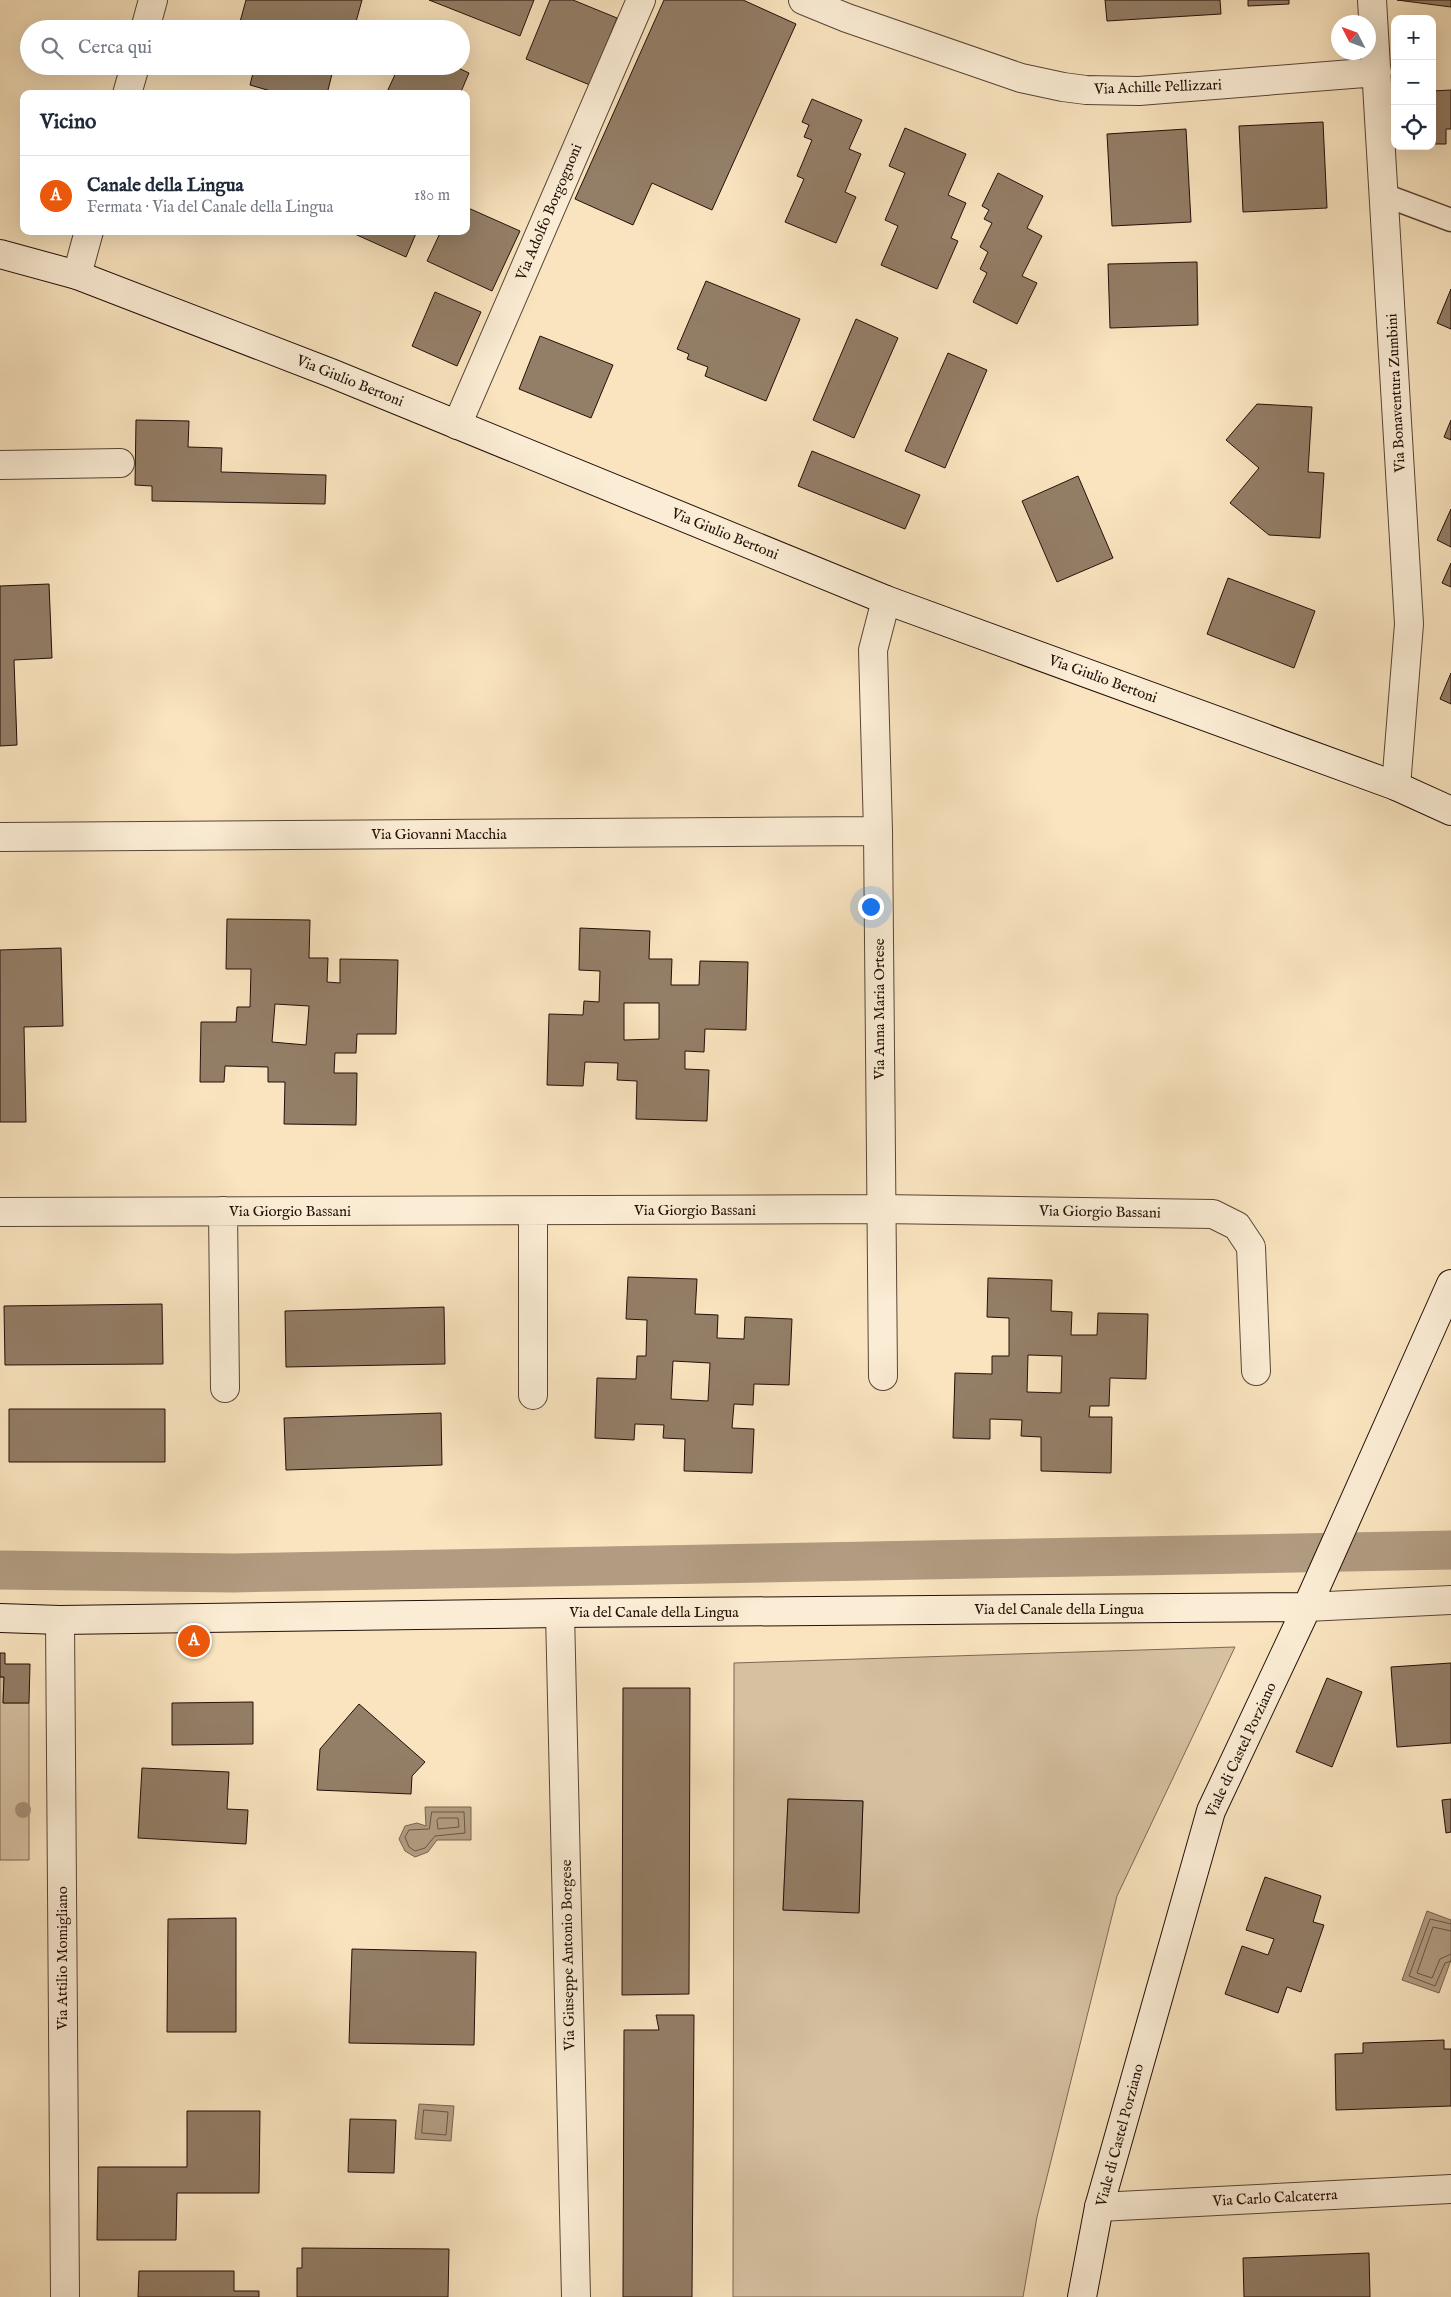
<!DOCTYPE html>
<html lang="it">
<meta charset="utf-8">
<style>
:root{--surface:#fff;--page:#f6f6f7;--text:#1f2937;--muted:#747a83;--line:#e0e1e3;--accent:#ea580c}
body{margin:0;font-family:"IM FELL English",serif;background:var(--page);color:var(--text)}
.controls{position:absolute;right:15px;top:15px;display:grid;overflow:hidden;border-radius:10px;box-shadow:0 5px 20px #0002}
.controls button{width:45px;height:45px;display:grid;place-items:center;padding:0;border:0;border-bottom:1px solid var(--line);background:var(--surface);color:var(--text);font:25px sans-serif}
.compass{position:absolute;left:1331px;top:15px;width:45px;height:45px;border-radius:50%;background:var(--surface);box-shadow:0 5px 20px #0002;rotate:312deg}
.you{position:absolute;left:870px;top:906px;width:18px;height:18px;margin:-12px;border:4px solid #fff;border-radius:50%;background:#1a73e8;box-shadow:0 0 0 8px #1a73e833}
.badge{display:grid;place-items:center;width:32px;height:32px;border-radius:50%;background:var(--accent);color:#fff;font-size:16px;font-weight:700}
.pin{position:absolute;translate:-50% -50%;border:2px solid #fff;box-shadow:0 1px 5px #0006}
.list{margin:0;padding:0;list-style:none}
h2{display:flex;justify-content:space-between;align-items:center;height:65px;margin:0;padding:0 20px;font-size:21px}
h2 small{font-size:16px;font-weight:400;color:var(--muted)}
.list li{display:grid;grid-template-columns:32px 1fr auto;gap:15px;align-items:center;box-sizing:border-box;height:80px;padding:0 20px;border-top:1px solid var(--line)}
.list b{display:block;font-size:19px;white-space:nowrap}
.list p{margin:0;font-size:16px;white-space:nowrap;color:var(--muted)}
.list em{font-size:16px;font-style:normal;color:var(--muted)}
.icon{flex:none;width:28px;height:28px;fill:none;stroke:currentColor;stroke-width:2;stroke-linecap:round;stroke-linejoin:round}
.map{position:relative;flex:none;width:1451px;height:2297px;overflow:hidden}
.search{position:absolute;background:var(--surface);box-shadow:0 5px 20px #0002;left:20px;top:20px;width:450px;height:55px;display:flex;align-items:center;gap:12px;box-sizing:border-box;padding:0 18px;border-radius:28px;color:var(--muted);font-size:19px}
.panel{position:absolute;background:var(--surface);box-shadow:0 5px 20px #0002;left:20px;top:90px;width:450px;height:145px;border-radius:10px}
.map>svg:first-child{display:block}
.green{fill:#d5c0a0;stroke:#7c6854;fill-rule:evenodd}
.water{fill:#b19c81;stroke:#796451}
.lines{fill:none;stroke-linecap:round;stroke-linejoin:round}
.shore{stroke:#6a5644;stroke-width:1}
.canal{stroke:#b19c81;stroke-width:39}
.building{fill:#937e67;stroke:#241008;fill-rule:evenodd}
.lane-casing{stroke:#594536;stroke-width:25}
.street-casing{stroke:#594536;stroke-width:30}
.secondary-casing{stroke:#241008;stroke-width:30}
.lane{stroke:#fbedd5;stroke-width:22}
.street{stroke:#fbedd5;stroke-width:28}
.secondary{stroke:#fbedd5;stroke-width:28}
.tree{fill:#a69278}
.labels{text-anchor:middle;dominant-baseline:central;stroke-width:4;stroke-linejoin:round;paint-order:stroke}
.street-label{font-size:15px;fill:#241008;stroke:#fbedd5}
</style>
<div class="map">
<svg width="1451" height="2297" viewBox="0 0 1451 2297">
<rect width="100%" height="100%" fill="#f9e4bf"/>
<filter id="stains"><feTurbulence type="fractalNoise" baseFrequency=".004" numOctaves="4"/><feColorMatrix values="0 0 0 0 .2 0 0 0 0 .09 0 0 0 0 .02 0 0 0 .5 -.17"/></filter>
<radialGradient id="worn" r=".72"><stop offset=".6" stop-color="#630" stop-opacity="0"/><stop offset="1" stop-color="#630" stop-opacity=".3"/></radialGradient>
<path class="green" d="M1235 1647 1117 1896 1037 2217 1023 2297H733L734 1663ZM788 1799 863 1801 859 1912 783 1910Z
M0 1677H4L3 1703H29V1860H0Z"/>
<path class="water" d="M425 1807H471V1840H437L428 1852 415 1857 405 1851 399 1839 405 1826 417 1823 426 1826Z
M1427 1911 1451 1920V1960L1439 1993 1402 1980Z
M419 2104 454 2106 451 2141 415 2139Z"/>
<g class="lines">
<path class="shore" d="M432 1812H464L465 1833 435 1836 425 1848 415 1851 409 1847 405 1837 409 1830 429 1829Z
M439 1818H458L459 1827 438 1829 437 1821Z
M1451 1924 1430 1919 1409 1976 1435 1986 1445 1963 1451 1961
M1451 1931 1433 1927 1417 1973 1432 1978 1440 1959 1451 1954
M424 2110 448 2112 446 2135 422 2133Z"/>
<path class="canal" d="M0 1570 233 1573 1451 1550"/>
</g>
<path class="building" d="M246 0H362L354 29H238Z
M429 0H534L520 36Z
M550 0H573L617 18 590 85 526 59Z
M664 0H743L796 24 712 210 652 183 633 225 575 199Z
M1105 0H1220L1221 14 1107 21Z
M1248 0H1289V4L1248 6Z
M1397 0H1451V7Z
M245 66H334L327 94H281L250 85 254 69Z
M399 66H454L469 73 460 94H386Z
M1451 90V129H1446V144H1432V91Z
M812 99 862 120 849 149 861 154 845 192 856 197 836 243 785 222 804 179 797 176 812 140 804 137 809 125 802 122Z
M1323 122 1327 208 1243 212 1239 126Z
M905 128 966 154 948 195 966 203 951 238 958 241 937 289 881 265 898 226 885 220 905 173 889 166Z
M1186 129 1191 222 1112 226 1107 134Z
M998 173 1043 196 1027 228 1042 236 1022 276 1037 283 1017 324 973 302 987 273 980 269 988 252 980 247 992 223 984 219 989 210 982 206Z
M466 207 520 231 492 291 427 261 441 231H466Z
M348 231H417L406 257Z
M1197 262 1198 325 1110 328 1108 264Z
M706 281 800 319 766 401 705 376 708 367 687 359 689 354 677 349Z
M1451 289V329L1437 323Z
M435 292 481 312 457 366 412 346Z
M856 319 898 338 854 438 813 420Z
M540 336 613 365 591 418 519 389Z
M948 353 987 370 945 468 905 451Z
M1257 404 1312 407 1308 472 1324 473 1320 538 1269 535 1230 503 1259 468 1226 440Z
M136 420 189 421 188 447 222 448 221 472 326 475 325 504 152 501V486L135 485Z
M1451 420V440L1444 437Z
M812 451 920 495 905 529 798 486Z
M1078 476 1113 558 1057 582 1022 501Z
M1451 509V547L1437 540Z
M1451 563V587L1442 583Z
M1228 578 1315 611 1294 668 1207 634Z
M49 584 52 658 14 660 17 745 0 746V586Z
M1451 673V704L1440 699Z
M227 919 310 920 309 958H328L327 982 340 983V959L398 960 396 1034H357L356 1053H335L334 1073H357L356 1125 284 1124 285 1082H268V1067L225 1066 224 1082H200L201 1022H236L237 1007H250L251 969H226ZM275 1004 309 1006 306 1045 272 1042Z
M580 928 650 931 649 959H672L671 985H699L700 961 748 962 746 1030 705 1029 704 1052 685 1051V1069L709 1070 707 1121 636 1119 637 1081 617 1080 618 1063 585 1062 583 1086 547 1085 549 1014 583 1015 584 1001 599 1002 600 971 579 970ZM624 1003H659V1039L624 1040Z
M61 948 63 1026 24 1027 26 1122H0V950Z
M628 1277 697 1279 695 1314 718 1315 717 1338 744 1339 745 1317 792 1319 789 1385 754 1384 753 1405 734 1404 732 1428 754 1429 752 1473 684 1471 685 1439 663 1438 664 1425 635 1424 634 1440 595 1438 597 1378 636 1379 637 1356H646L647 1320 626 1319ZM673 1361 710 1363 708 1401 671 1399Z
M988 1278 1052 1280 1051 1311 1072 1312 1071 1335H1097L1098 1313 1148 1314 1146 1379 1110 1378 1109 1406H1090L1089 1417H1112L1111 1473 1041 1471V1437L1021 1436 1022 1420 990 1419V1439L953 1438 955 1373 992 1374V1356H1009V1318L987 1317ZM1028 1355 1062 1356 1061 1393 1027 1392Z
M162 1304 163 1364 5 1365 4 1306Z
M444 1307 445 1364 286 1367 285 1311Z
M9 1409H165V1462H9Z
M441 1413 442 1465 286 1470 284 1418Z
M0 1653H5V1664H30L29 1703H3L4 1677H0Z
M1451 1663V1743L1397 1747 1391 1667Z
M1327 1678 1362 1692 1332 1767 1296 1752Z
M623 1688H690L689 1994 622 1995Z
M253 1702V1744L172 1745V1703Z
M359 1704 425 1762 412 1776 411 1794 317 1790 320 1749Z
M142 1768 229 1772 227 1809 248 1810 246 1844 138 1838Z
M788 1799 863 1801 859 1913 783 1910Z
M1451 1799V1832L1446 1833 1442 1800Z
M1265 1877 1321 1896 1313 1922 1324 1925 1301 1992 1287 1987 1278 2013 1225 1994 1242 1946 1268 1955 1274 1939 1246 1930Z
M236 1918V2032H167L168 1919Z
M352 1949 476 1952 474 2045 349 2043Z
M656 2015H694L692 2297H623L624 2030H659Z
M1444 2040V2049H1451V2106L1336 2110 1335 2054 1363 2053V2043Z
M187 2111H260L259 2193H177L176 2240H97L98 2167H187Z
M350 2119 396 2120 394 2173 348 2172Z
M302 2248 449 2249 448 2297H297V2268H302Z
M1369 2253 1370 2297H1244L1243 2258Z
M139 2271H234V2291H259V2297H138Z"/>
<g class="lines">
<defs>
<path id="lane" d="M1384 195 1451 220"/>
<path id="street" d="M803 0 847 18 1021 78 1063 87 1086 90 1139 91 1377 72
M1372 0 1409 624 1396 786
M145 29 153 0
M127 94 135 66
M77 275 89 231
M457 425 641 0
M0 465 120 463
M0 837 878 831
M223 1211 225 1388
M0 1212 880 1209 1213 1214 1237 1226 1251 1247 1256 1371
M883 1376 878 831 873 650 886 600
M533 1395V1211
M1307 1607 1451 1600
M560 1613 576 2297
M60 1620 65 2297
M1099 2207 1451 2189"/>
<path id="secondary" d="M0 254 77 275 331 373 886 600 1396 786 1451 811
M0 1618 60 1620 560 1613 1307 1607
M1082 2297 1099 2207 1211 1811 1307 1607 1451 1284"/>
</defs>
<use href="#lane" class="lane-casing"/>
<use href="#street" class="street-casing"/>
<use href="#secondary" class="secondary-casing"/>
<use href="#lane" class="lane"/>
<use href="#street" class="street"/>
<use href="#secondary" class="secondary"/>
</g>
<circle class="tree" cx="23" cy="1810" r="8"/>
<g class="labels">
<g class="street-label">
<text transform="translate(1158 87) rotate(-2)">Via Achille Pellizzari</text>
<text transform="translate(549 212) rotate(-67)">Via Adolfo Borgognoni</text>
<text transform="translate(350 381) rotate(22)">Via Giulio Bertoni</text>
<text transform="translate(1396 393) rotate(-93)">Via Bonaventura Zumbini</text>
<text transform="translate(725 534) rotate(22)">Via Giulio Bertoni</text>
<text transform="translate(1103 679) rotate(20)">Via Giulio Bertoni</text>
<text x="439" y="834">Via Giovanni Macchia</text>
<text transform="translate(879 1009) rotate(-90)">Via Anna Maria Ortese</text>
<text x="695" y="1210">Via Giorgio Bassani</text>
<text x="290" y="1211">Via Giorgio Bassani</text>
<text transform="translate(1100 1212) rotate(1)">Via Giorgio Bassani</text>
<text x="1059" y="1609">Via del Canale della Lingua</text>
<text x="654" y="1612">Via del Canale della Lingua</text>
<text transform="translate(1241 1750) rotate(-65)">Viale di Castel Porziano</text>
<text transform="translate(568 1955) rotate(-91)">Via Giuseppe Antonio Borgese</text>
<text transform="translate(62 1958) rotate(-90)">Via Attilio Momigliano</text>
<text transform="translate(1120 2135) rotate(-75)">Viale di Castel Porziano</text>
<text transform="translate(1275 2198) rotate(-3)">Via Carlo Calcaterra</text>
</g>
</g>
<rect width="100%" height="100%" filter="url(#stains)"/>
<rect width="100%" height="100%" fill="url(#worn)"/>
</svg>
<div class="controls">
<button>+</button>
<button>−</button>
<button><svg class="icon" aria-label="locate" viewBox="0 0 24 24"><circle cx="12" cy="12" r="6"/><path d="M12 2v4M12 18v4M2 12h4M18 12h4"/></svg></button>
</div>
<svg class="compass" viewBox="-18 -18 36 36"><path d="M0-13l5 13h-10z" fill="#e53935"/><path d="M0 13l5-13h-10z" fill="#747a83"/></svg>
<div class="you"></div>
<div class="pin badge" style="left:194px;top:1641px">A</div>
<div class="search"><svg class="icon" aria-label="search" viewBox="0 0 24 24"><circle cx="10" cy="10" r="6"/><path d="M15 15l6 6"/></svg>Cerca qui</div>
<section class="panel">
<h2>Vicino<small></small></h2>
<ul class="list">
<li><span class="badge">A</span><div><b>Canale della Lingua</b><p>Fermata · Via del Canale della Lingua</p></div><em>180 m</em></li>
</ul>
</section>
</div>
